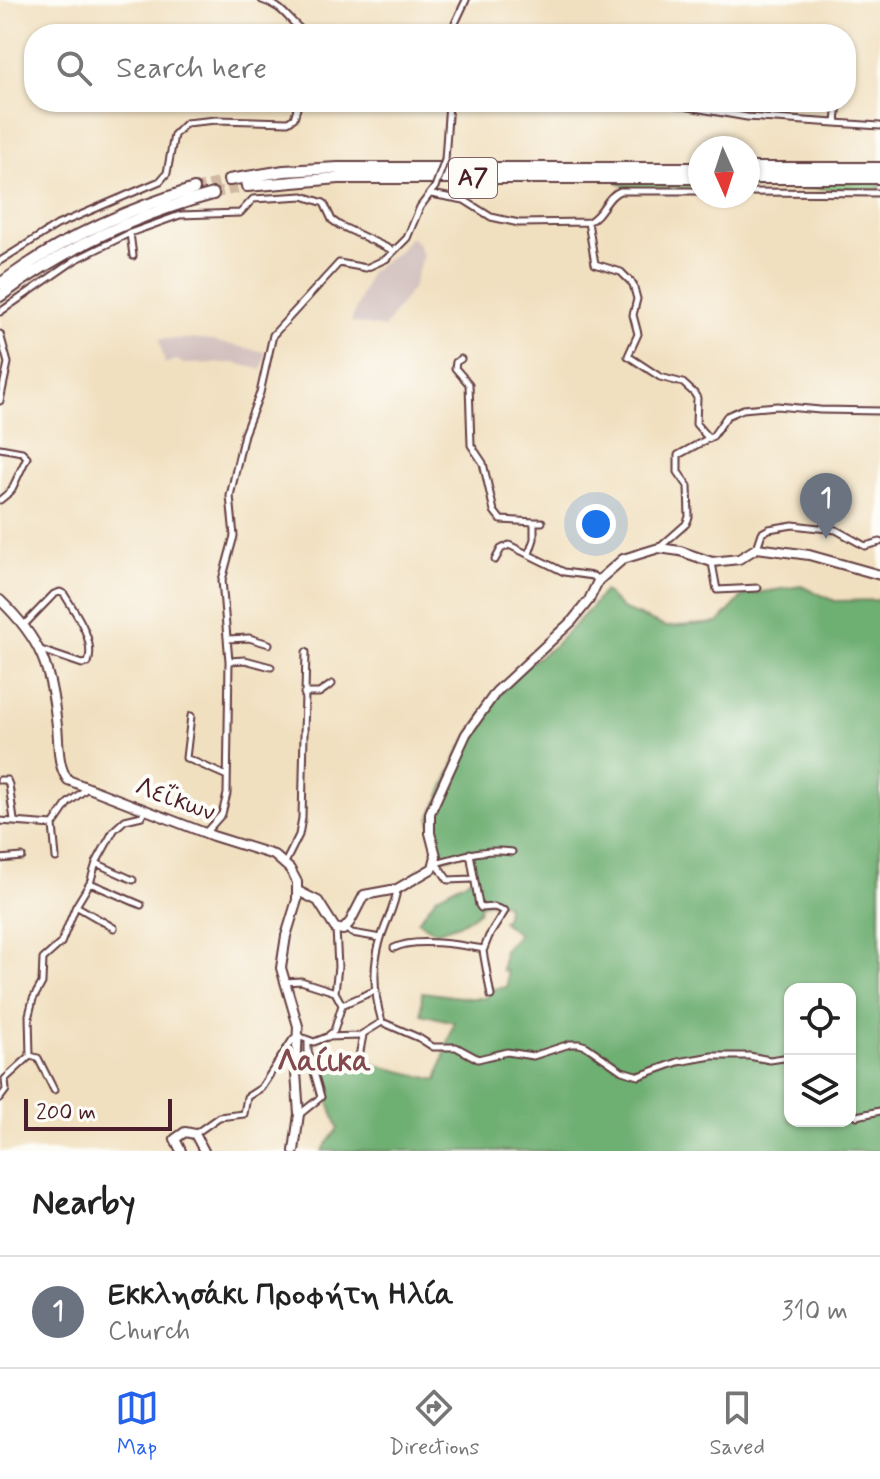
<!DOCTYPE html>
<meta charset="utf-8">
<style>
:root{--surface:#fff;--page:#f6f6f6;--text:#222;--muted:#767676;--line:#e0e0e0;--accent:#2563eb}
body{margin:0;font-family:Mynerve,sans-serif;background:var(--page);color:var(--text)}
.controls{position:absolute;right:24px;bottom:24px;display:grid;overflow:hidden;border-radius:16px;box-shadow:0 2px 6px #0004}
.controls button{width:72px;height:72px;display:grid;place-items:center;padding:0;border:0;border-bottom:2px solid var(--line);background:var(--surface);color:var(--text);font:40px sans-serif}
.compass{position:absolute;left:688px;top:136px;width:72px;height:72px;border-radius:50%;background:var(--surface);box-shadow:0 2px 6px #0004;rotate:177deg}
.scale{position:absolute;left:24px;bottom:20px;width:148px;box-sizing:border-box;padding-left:8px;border:4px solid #4a1f2b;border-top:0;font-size:22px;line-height:28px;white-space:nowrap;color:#4a1f2b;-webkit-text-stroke:6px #fdfcf7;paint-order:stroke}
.you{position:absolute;left:596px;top:524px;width:28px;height:28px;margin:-20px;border:6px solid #fff;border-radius:50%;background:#1a73e8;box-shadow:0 0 0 12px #1a73e833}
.badge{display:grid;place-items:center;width:52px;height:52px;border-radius:50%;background:var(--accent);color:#fff;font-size:26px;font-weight:700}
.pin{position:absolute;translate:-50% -66px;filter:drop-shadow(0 2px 4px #0008)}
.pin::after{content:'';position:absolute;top:42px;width:28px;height:24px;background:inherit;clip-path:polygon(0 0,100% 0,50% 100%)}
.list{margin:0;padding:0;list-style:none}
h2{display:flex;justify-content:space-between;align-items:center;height:104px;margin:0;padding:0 32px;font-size:34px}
h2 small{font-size:26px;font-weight:400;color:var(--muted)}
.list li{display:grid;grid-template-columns:52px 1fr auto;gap:24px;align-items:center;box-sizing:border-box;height:112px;padding:0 32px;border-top:2px solid var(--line)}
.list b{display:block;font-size:30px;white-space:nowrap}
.list p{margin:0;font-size:26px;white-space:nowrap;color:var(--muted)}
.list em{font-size:26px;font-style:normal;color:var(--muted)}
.icon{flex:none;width:44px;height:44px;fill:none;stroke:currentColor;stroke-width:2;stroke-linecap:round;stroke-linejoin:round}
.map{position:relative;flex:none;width:880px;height:1151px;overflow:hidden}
.search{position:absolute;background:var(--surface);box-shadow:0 2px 6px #0004;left:24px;right:24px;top:24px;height:88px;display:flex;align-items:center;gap:20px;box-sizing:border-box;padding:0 28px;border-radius:32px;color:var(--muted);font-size:30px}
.sheet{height:216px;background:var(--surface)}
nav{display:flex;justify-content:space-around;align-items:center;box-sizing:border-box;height:112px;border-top:2px solid var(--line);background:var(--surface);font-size:22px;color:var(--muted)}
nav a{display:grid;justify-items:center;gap:4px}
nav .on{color:var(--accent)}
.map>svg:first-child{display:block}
.industrial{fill:#d1bfbd}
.green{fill:#89cb84;stroke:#6a7558;stroke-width:2}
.forest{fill:#6eaf72;stroke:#5c674e;stroke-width:2;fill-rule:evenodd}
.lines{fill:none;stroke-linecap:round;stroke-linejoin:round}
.highway-tunnel{stroke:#d0b9a2;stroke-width:10;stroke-dasharray:10 5;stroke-linecap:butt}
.street-casing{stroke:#633c41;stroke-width:9}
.secondary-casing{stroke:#633c41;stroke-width:12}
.highway-casing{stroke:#633c41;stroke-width:14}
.street{stroke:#fff;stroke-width:5}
.secondary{stroke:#fff;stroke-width:8}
.highway{stroke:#fff;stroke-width:10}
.street-bridge-casing{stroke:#633c41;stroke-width:9;stroke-linecap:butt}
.street-bridge{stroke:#fff;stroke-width:5}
.labels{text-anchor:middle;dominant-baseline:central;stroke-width:8;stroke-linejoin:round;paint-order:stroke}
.shield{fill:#fdfcf7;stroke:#806168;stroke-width:2}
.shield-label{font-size:24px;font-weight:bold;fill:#4a1f2b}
.street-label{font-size:26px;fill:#4a1f2b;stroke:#fdfcf7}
.quarter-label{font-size:30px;font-weight:bold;fill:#82494e;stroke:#fdfcf7}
</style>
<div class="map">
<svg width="880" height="1151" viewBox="0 0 880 1151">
<rect width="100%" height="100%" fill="#fdfcf7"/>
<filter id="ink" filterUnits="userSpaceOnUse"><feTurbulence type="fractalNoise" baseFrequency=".0125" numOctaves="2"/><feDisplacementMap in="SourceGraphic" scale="16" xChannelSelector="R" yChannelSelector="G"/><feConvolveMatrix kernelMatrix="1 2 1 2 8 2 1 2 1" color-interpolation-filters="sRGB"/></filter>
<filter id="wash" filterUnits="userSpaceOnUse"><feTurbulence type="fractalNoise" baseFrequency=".006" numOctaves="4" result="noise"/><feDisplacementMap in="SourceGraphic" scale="32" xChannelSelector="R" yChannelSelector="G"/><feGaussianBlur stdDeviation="1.8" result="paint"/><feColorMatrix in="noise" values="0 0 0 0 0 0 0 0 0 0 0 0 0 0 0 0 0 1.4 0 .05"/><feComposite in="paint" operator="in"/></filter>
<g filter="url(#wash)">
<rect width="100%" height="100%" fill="#f1e0c0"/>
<path class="industrial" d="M410 237 417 242 423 255 413 287 384 328 351 322 370 272 398 252Z
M159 339H202L266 352 262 370 235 363 184 364 176 360 165 364Z"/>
<path class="green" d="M700 181V188H627L619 183Z
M748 181 880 182V189L748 188Z"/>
<path class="forest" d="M801 586 835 601 880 600V1151H322L338 1128 318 1071 355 1060 437 1080 454 1022 421 1014 422 992 467 998H487L486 990 507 987V971L502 970 504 950 518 934 502 921 506 916 507 905 498 901 481 904 479 912 464 922 436 932 418 921 437 896 474 877 470 851 438 861 430 819 461 748 488 706 527 665 554 646 590 609 604 591 622 609 666 627 718 623 744 595ZM790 989H850V1121H790Z"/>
</g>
<g filter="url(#ink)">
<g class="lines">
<path class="highway-tunnel" d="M194 189 229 180
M213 194 247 186"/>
<defs>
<path id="street" d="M262 0C286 7 288 22 307 34
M450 34 466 0
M660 102 747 117 880 126
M836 123 838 102
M445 160 449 102
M748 192 880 193
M431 194 464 200 491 217 519 223 588 222C603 215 606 196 620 191H700
M588 222 595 264 621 272 633 284 637 299 633 315 638 334 628 356 660 377 683 383 694 393 697 398 696 424 709 439
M130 233 133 256
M0 261 57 225 160 181 167 173 174 135 186 123 216 120 288 122 294 118 299 102
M0 312 75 260 130 233 180 215 240 213 253 199 303 196 324 203 332 220 339 225 394 251
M0 334 8 363 0 401
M461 359 456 362 455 368 469 384 471 445 483 463 494 511 501 520 534 522V539L529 554
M0 448 22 452 27 457 11 491 0 500
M534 522H542
M660 547 686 524 689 517 688 486 678 472V455L713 436 727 416 743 409 777 406 820 410 880 411
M757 548 762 533 769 529 793 525 836 530 865 546 880 542
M495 560 501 549 509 545 564 572 593 576 598 580
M712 563 717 590 758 588
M24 625 54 594 60 592 64 594C75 612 96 640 88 663L82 664 41 650
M227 639 249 638 269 644
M229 661 245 660 271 667
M304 693H319L332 684
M191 716 186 758 227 776
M0 780H7L9 785 14 820
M0 821 53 825 68 803 86 789
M53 825 56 858
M206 832 222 814 227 794 229 661 222 580 234 536 230 496 244 434 260 393 273 335 339 263 366 268 386 259 407 238 420 207 435 187
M470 853 479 905 481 908 494 907 505 911 489 936 483 951 491 996
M0 859 22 857
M96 863 133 880
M285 863 299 835 302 818 306 652
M472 879 448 880 436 863C463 856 483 848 512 852
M90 883 141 905
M76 906 114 928
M346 929 352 933 381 938
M394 948C415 937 461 945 484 949
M285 982 301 981 335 992 342 1005
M335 992 338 967 336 929
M382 1022C374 995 372 965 381 938 386 921 395 907 397 889
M329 1035 334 1031 342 1005 376 990
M30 1056 38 1058 54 1090
M358 1062 363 1035
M0 1098 6 1090 5 1079 30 1056 29 1015 33 999 42 983 43 959 61 943 76 906 90 883 96 863 114 830 125 820 142 816 145 811
M850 1109 857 1116 880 1111
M300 1114 321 1097 308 1051V1041
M195 1134 219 1117 244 1114 247 1097 261 1088 293 1039 298 1036 314 1042 327 1037 359 1036 382 1022 419 1038 433 1047H456L478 1059 507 1052 533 1056 570 1044H579L586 1046 622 1071 639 1076 678 1062 712 1056H749L770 1060 790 1057"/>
<path id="secondary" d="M0 600C42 640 51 669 57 726 59 743 57 766 68 780L213 836 274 855 290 869 297 882V900L286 936 281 968 298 1026 296 1073 299 1114 294 1151
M298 891 318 901 335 928 343 930 350 922 364 895 397 889 433 868 436 856 430 833V813L466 734 496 692 572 621 589 600 598 581 623 559 659 548 680 551 712 562 739 559 757 548 809 555 880 575
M181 1151 175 1139 185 1132 195 1134 204 1151"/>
<path id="highway" d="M748 168H880
M748 178H880
M229 180 284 171 338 168H700
M247 186 339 178H700
M0 284C59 240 124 210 194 189
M0 296C65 248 135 215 213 194"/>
</defs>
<use href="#street" class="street-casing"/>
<use href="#secondary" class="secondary-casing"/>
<use href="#highway" class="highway-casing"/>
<use href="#street" class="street"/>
<use href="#secondary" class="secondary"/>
<use href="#highway" class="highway"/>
<defs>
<path id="street-bridge" d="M435 187 445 160"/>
</defs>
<use href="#street-bridge" class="street-bridge-casing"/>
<use href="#street-bridge" class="street-bridge"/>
</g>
</g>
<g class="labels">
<rect class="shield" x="449" y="158" width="48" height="40" rx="6"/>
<g class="shield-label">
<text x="473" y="178">Α7</text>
</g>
<g class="street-label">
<text transform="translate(175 800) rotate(20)">Λεΐκων</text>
</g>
<g class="quarter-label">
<text x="324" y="1062">Λαίικα</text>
</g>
</g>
</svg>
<div class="controls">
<button><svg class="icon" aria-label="locate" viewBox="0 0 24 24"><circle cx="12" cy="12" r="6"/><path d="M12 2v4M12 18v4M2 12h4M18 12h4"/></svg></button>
<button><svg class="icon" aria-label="layers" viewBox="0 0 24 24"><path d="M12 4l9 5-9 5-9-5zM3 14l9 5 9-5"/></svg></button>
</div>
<svg class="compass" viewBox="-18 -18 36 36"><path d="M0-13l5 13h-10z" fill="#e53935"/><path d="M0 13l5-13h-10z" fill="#767676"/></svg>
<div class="scale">200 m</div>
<div class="you"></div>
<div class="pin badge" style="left:826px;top:539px;background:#6b7280">1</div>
<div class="search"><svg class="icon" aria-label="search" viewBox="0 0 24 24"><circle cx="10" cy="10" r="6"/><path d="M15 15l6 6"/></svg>Search here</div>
</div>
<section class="sheet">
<h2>Nearby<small></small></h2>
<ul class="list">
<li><span class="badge" style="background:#6b7280">1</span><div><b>Εκκλησάκι Προφήτη Ηλία</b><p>Church</p></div><em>310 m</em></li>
</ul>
</section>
<nav>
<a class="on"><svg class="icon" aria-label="map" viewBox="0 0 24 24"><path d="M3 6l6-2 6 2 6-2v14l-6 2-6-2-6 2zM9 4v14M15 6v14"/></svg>Map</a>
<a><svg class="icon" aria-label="directions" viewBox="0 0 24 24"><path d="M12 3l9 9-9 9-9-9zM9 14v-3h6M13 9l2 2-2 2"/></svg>Directions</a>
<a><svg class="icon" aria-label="saved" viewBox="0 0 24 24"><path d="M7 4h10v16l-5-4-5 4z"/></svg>Saved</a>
</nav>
